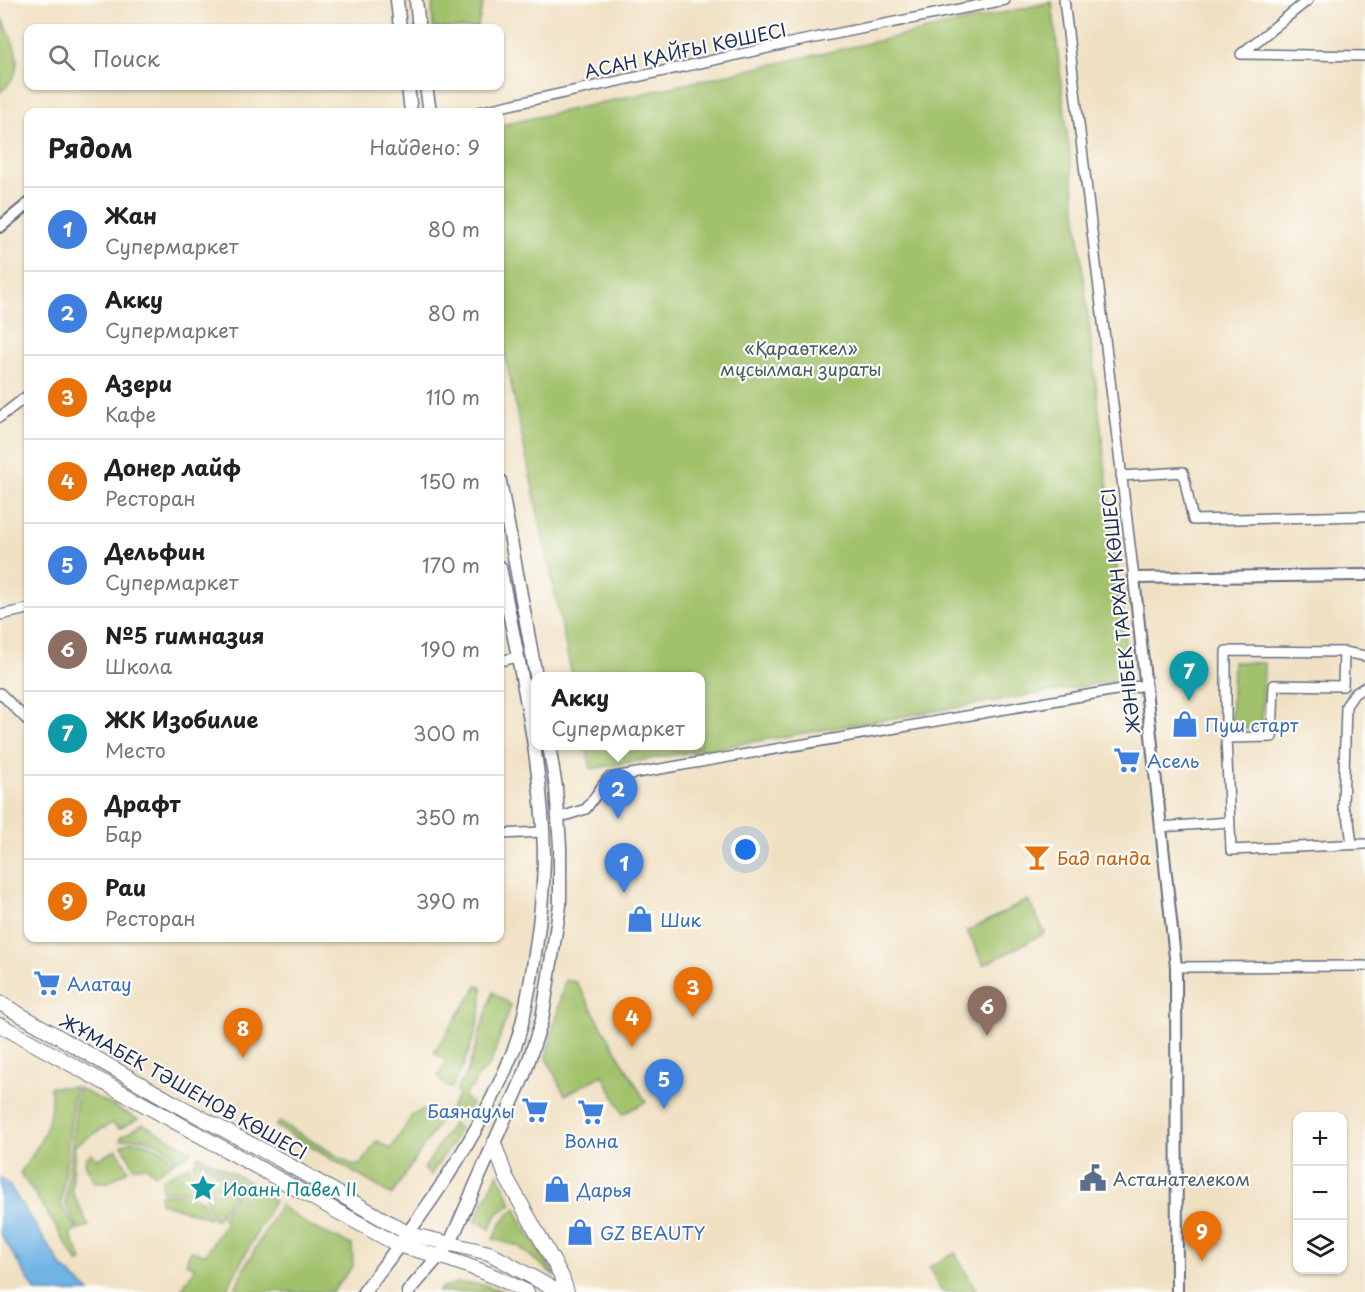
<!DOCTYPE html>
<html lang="ru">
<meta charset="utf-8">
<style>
:root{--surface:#fff;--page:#f6f6f6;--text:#202124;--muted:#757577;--line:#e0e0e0;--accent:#ea580c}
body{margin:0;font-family:"Playpen Sans",sans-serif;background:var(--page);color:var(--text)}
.controls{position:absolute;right:18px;bottom:18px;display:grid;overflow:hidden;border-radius:12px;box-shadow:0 2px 4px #0004}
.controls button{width:54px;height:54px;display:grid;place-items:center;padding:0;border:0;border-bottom:2px solid var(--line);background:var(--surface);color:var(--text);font:30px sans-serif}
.you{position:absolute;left:746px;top:850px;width:21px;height:21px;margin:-15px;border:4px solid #fff;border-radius:50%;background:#1a73e8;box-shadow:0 0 0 9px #1a73e833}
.badge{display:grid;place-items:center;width:39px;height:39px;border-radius:50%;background:var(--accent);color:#fff;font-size:20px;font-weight:700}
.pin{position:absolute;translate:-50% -50px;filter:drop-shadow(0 2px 3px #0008)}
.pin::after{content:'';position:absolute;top:32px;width:21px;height:18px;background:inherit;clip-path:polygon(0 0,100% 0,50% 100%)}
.popup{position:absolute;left:531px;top:672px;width:174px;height:78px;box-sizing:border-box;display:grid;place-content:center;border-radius:12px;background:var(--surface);filter:drop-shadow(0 2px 4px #0005);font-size:20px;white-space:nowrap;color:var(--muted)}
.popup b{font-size:22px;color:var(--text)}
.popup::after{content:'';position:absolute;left:50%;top:100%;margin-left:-12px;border:12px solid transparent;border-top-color:var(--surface)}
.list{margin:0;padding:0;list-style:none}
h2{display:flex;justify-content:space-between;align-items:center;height:78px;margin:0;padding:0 24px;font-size:26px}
h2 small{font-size:20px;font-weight:400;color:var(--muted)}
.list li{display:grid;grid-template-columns:39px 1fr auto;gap:18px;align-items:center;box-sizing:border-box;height:84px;padding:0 24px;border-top:2px solid var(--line)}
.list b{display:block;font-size:22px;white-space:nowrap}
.list p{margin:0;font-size:20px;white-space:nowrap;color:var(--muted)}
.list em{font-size:20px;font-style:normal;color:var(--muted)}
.icon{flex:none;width:33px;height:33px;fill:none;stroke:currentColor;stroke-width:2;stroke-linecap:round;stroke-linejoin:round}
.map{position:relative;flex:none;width:1365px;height:1292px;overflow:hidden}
.search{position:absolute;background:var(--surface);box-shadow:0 2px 4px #0004;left:24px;top:24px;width:480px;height:66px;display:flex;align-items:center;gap:15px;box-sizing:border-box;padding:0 21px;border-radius:12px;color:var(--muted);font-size:22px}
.panel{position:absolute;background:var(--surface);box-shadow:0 2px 4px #0004;left:24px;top:108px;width:480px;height:834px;border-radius:12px}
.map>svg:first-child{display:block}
.green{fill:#a1c16a;stroke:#5e7864;stroke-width:1.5}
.water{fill:#6fb4e5;stroke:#4572a2;stroke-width:1.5}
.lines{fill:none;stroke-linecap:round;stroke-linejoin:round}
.minor-casing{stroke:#666d81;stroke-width:12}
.tertiary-casing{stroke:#666d81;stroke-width:14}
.secondary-casing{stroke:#666d81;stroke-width:15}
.primary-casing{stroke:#666d81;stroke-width:16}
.minor{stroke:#fff;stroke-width:9}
.tertiary{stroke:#fff;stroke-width:10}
.secondary{stroke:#fff;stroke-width:12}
.primary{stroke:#fff;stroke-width:14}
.labels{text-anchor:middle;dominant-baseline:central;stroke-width:4.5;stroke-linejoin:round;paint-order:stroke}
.street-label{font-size:18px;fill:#1b2f5e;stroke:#fdfcf7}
.park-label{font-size:18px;fill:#435b62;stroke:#fdfcf7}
.shop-label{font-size:18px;fill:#366cbe;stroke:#fdfcf7;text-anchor:start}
.food-label{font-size:18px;fill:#c56008;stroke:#fdfcf7;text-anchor:start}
.service-label{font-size:18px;fill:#4e5e75;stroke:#fdfcf7;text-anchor:start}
.culture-label{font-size:18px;fill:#0d838f;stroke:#fdfcf7;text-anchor:start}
</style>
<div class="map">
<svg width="1365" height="1292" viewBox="0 0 1365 1292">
<rect width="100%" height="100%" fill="#fdfcf7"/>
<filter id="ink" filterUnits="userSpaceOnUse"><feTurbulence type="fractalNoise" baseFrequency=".0167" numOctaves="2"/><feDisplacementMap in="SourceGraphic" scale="12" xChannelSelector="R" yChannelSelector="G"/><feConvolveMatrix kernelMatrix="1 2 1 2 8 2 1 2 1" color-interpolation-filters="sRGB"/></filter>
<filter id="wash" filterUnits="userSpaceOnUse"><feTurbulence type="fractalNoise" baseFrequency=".008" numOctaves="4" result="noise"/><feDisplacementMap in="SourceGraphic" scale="24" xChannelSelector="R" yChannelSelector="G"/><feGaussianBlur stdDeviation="1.35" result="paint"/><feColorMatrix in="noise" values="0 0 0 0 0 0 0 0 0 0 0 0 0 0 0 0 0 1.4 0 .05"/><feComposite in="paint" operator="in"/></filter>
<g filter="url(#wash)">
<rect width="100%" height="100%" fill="#f0e0c2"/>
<path class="green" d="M434 0H484L477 28H433L432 8Z
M1052 2 1129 672 1125 679 591 769 586 746H700V676H572L500 331V129L502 125Z
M0 15C14 42 30 69 0 92Z
M1233 662 1264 663 1262 729 1231 728Z
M1028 900 1045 933 984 965 967 931Z
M565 980 576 982 646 1102 623 1114 603 1075 565 1095 546 1058Z
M478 985 482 987C484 1015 466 1065 451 1089L443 1084 438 1076 446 1061 434 1052Z
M493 992 511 1005 490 1065 478 1076 472 1088 470 1087 464 1097 472 1104 462 1120 448 1112 459 1095 456 1090 467 1073Z
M50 1087H75L61 1205 77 1229 70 1234 82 1260 78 1263 37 1197 20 1173C40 1146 55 1122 50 1087Z
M78 1088 138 1119 119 1129 112 1123 75 1145 72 1191 89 1226 79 1229 65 1204Z
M423 1110 440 1121 392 1195 276 1126 280 1122 354 1166 361 1164 377 1141 391 1149 413 1114Z
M453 1123 460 1129 450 1147 430 1175 424 1169Z
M143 1124 192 1151 177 1161C165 1142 141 1134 121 1140V1137Z
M132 1141C149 1142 164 1149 174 1162L156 1174 147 1167H134L122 1145Z
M117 1149 128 1170 109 1182H95L85 1164 86 1158 92 1154 98 1159Z
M199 1155 249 1182 274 1201 225 1292H180L195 1268 186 1263 190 1251 206 1254 226 1222 222 1217 242 1184 196 1158Z
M196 1161 238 1185 209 1188 205 1183 200 1182 193 1163Z
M189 1165 197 1185 192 1190 162 1192V1179Z
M498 1173 512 1204 497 1214 490 1229 475 1221Z
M235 1191 217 1219 213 1218 205 1198 211 1192Z
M193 1193 196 1198 202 1200 210 1218 160 1203V1195Z
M280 1205 311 1227 352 1245 353 1266 332 1292H234L242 1272Z
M516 1208 521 1221 556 1277 518 1246 493 1239 503 1220Z
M955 1253 977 1292H942L929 1267Z
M457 1283 485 1285 505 1292H438L441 1288Z"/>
<path class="water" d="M0 1178 9 1185 62 1267 90 1292H36L0 1233Z"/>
</g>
<g filter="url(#ink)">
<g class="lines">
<defs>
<path id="minor" d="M1064 0 1134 578
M1241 54 1365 56
M1241 54 1308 0
M478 112 795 42 1005 0
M0 417 28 395
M1121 476 1183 472 1193 520 1365 516
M0 615 28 609
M1365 656 1344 652 1226 651V738L1231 850 1365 844
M500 661 517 657
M0 693 28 721
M1226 738 1272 737 1274 685 1343 686 1344 652
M558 818 586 809 608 778 1145 685
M1160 827 1230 822
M500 834 542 832
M1352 844 1349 821 1343 807 1346 706 1354 694 1365 687
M1176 967 1365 966"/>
<path id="tertiary" d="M0 227 28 204
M1177 1292 1176 967 1134 578 1365 575"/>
<path id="secondary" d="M397 0 400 28
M416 0 419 28
M408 86 411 112
M426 86 430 112
M500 481 536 676
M364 1292C421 1217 477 1142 512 1054 522 1031 526 1004 531 979 538 938 544 896 544 853 542 757 518 661 500 567
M408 1292 450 1243 524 1075 542 1020 560 905V847L556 787 549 746"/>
<path id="primary" d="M0 1003 172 1102 275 1157 409 1234 489 1253 559 1292
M0 1025 400 1246C447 1257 484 1270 527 1292
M494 1143 506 1177 562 1277 567 1292"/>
</defs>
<use href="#minor" class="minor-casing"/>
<use href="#tertiary" class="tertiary-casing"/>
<use href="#secondary" class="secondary-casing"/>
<use href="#primary" class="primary-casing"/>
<use href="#minor" class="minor"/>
<use href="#tertiary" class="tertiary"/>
<use href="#secondary" class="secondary"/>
<use href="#primary" class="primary"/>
</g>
</g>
<defs>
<symbol id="shop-bare" viewBox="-9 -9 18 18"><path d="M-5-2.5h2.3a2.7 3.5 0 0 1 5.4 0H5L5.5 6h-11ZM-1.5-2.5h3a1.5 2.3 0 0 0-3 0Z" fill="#3f7fe0" stroke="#fdfcf7" stroke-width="2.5" paint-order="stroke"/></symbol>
<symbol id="supermarket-bare" viewBox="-9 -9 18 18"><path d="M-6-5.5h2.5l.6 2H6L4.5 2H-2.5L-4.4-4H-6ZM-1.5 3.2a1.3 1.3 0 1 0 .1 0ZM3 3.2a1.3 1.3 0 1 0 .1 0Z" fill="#3f7fe0" stroke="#fdfcf7" stroke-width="2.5" paint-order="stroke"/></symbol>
<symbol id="bar-bare" viewBox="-9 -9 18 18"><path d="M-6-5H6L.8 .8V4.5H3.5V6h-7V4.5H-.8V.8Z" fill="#e8710a" stroke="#fdfcf7" stroke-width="2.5" paint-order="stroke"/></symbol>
<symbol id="civic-bare" viewBox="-9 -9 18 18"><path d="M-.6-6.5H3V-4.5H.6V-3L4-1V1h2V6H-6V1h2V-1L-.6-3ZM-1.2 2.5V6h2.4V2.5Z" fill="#5c6f8a" stroke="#fdfcf7" stroke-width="2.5" paint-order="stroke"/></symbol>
<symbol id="sight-bare" viewBox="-9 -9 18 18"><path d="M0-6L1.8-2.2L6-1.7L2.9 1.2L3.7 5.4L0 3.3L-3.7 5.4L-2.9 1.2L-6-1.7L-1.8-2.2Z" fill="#0f9aa8" stroke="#fdfcf7" stroke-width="2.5" paint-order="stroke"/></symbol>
</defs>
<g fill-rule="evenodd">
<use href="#shop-bare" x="1166" y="705" width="38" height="38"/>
<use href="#supermarket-bare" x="1108" y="741" width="38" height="38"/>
<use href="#bar-bare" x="1018" y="838" width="38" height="38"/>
<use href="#shop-bare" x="621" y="900" width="38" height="38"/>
<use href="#supermarket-bare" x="28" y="964" width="38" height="38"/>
<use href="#supermarket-bare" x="516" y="1091" width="38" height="38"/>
<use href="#supermarket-bare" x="572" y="1093" width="38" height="38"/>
<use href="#civic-bare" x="1074" y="1159" width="38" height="38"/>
<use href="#sight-bare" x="184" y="1169" width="38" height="38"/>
<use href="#shop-bare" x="538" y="1170" width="38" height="38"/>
<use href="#shop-bare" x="561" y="1213" width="38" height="38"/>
</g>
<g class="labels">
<g class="street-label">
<text transform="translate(685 50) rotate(-12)">АСАН ҚАЙҒЫ КӨШЕСІ</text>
<text transform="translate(1120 611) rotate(-96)">ЖӘНІБЕК ТАРХАН КӨШЕСІ</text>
<text transform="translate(184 1086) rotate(29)">ЖҰМАБЕК ТӘШЕНОВ КӨШЕСІ</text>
</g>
<g class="park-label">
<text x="801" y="347">«Қараөткел»<tspan x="801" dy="21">мұсылман зираты</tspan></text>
</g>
<g class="shop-label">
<text x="1205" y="724">Пуш старт</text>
<text x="1147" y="760">Асель</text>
<text x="660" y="919">Шик</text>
<text x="67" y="983">Алатау</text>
<text x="515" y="1110" text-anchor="end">Баянаулы</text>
<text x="591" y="1140" text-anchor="middle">Волна</text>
<text x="577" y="1189">Дарья</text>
<text x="600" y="1232">GZ BEAUTY</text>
</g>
<g class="food-label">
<text x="1057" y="857">Бад панда</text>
</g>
<g class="service-label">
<text x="1113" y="1178">Астанателеком</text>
</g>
<g class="culture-label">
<text x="223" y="1188">Иоанн Павел II</text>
</g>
</g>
</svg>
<div class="controls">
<button>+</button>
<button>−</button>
<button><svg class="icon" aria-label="layers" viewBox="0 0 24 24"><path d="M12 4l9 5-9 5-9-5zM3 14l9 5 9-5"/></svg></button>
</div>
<div class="you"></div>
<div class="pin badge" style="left:624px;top:893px;background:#3f7fe0">1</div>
<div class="pin badge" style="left:618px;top:819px;background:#3f7fe0">2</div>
<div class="popup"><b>Акку</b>Супермаркет</div>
<div class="pin badge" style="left:693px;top:1017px;background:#e8710a">3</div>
<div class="pin badge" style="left:632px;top:1047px;background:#e8710a">4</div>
<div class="pin badge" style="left:664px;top:1109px;background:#3f7fe0">5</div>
<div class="pin badge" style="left:987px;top:1036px;background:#8d6e63">6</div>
<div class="pin badge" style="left:1189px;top:701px;background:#0f9aa8">7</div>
<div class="pin badge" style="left:243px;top:1058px;background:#e8710a">8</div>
<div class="pin badge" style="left:1202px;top:1261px;background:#e8710a">9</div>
<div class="search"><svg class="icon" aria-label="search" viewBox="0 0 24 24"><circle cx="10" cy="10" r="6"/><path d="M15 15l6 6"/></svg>Поиск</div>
<section class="panel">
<h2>Рядом<small>Найдено: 9</small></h2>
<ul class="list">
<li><span class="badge" style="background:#3f7fe0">1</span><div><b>Жан</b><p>Супермаркет</p></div><em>80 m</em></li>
<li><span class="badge" style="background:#3f7fe0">2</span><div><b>Акку</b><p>Супермаркет</p></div><em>80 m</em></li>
<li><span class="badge" style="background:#e8710a">3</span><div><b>Азери</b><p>Кафе</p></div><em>110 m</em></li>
<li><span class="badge" style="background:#e8710a">4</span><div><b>Донер лайф</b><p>Ресторан</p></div><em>150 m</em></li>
<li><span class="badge" style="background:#3f7fe0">5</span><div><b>Дельфин</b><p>Супермаркет</p></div><em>170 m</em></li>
<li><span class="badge" style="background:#8d6e63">6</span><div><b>№5 гимназия</b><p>Школа</p></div><em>190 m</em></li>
<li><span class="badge" style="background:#0f9aa8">7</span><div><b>ЖК Изобилие</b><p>Место</p></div><em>300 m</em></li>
<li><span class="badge" style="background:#e8710a">8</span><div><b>Драфт</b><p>Бар</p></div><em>350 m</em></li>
<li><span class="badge" style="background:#e8710a">9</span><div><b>Раи</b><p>Ресторан</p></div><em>390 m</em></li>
</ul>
</section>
</div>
